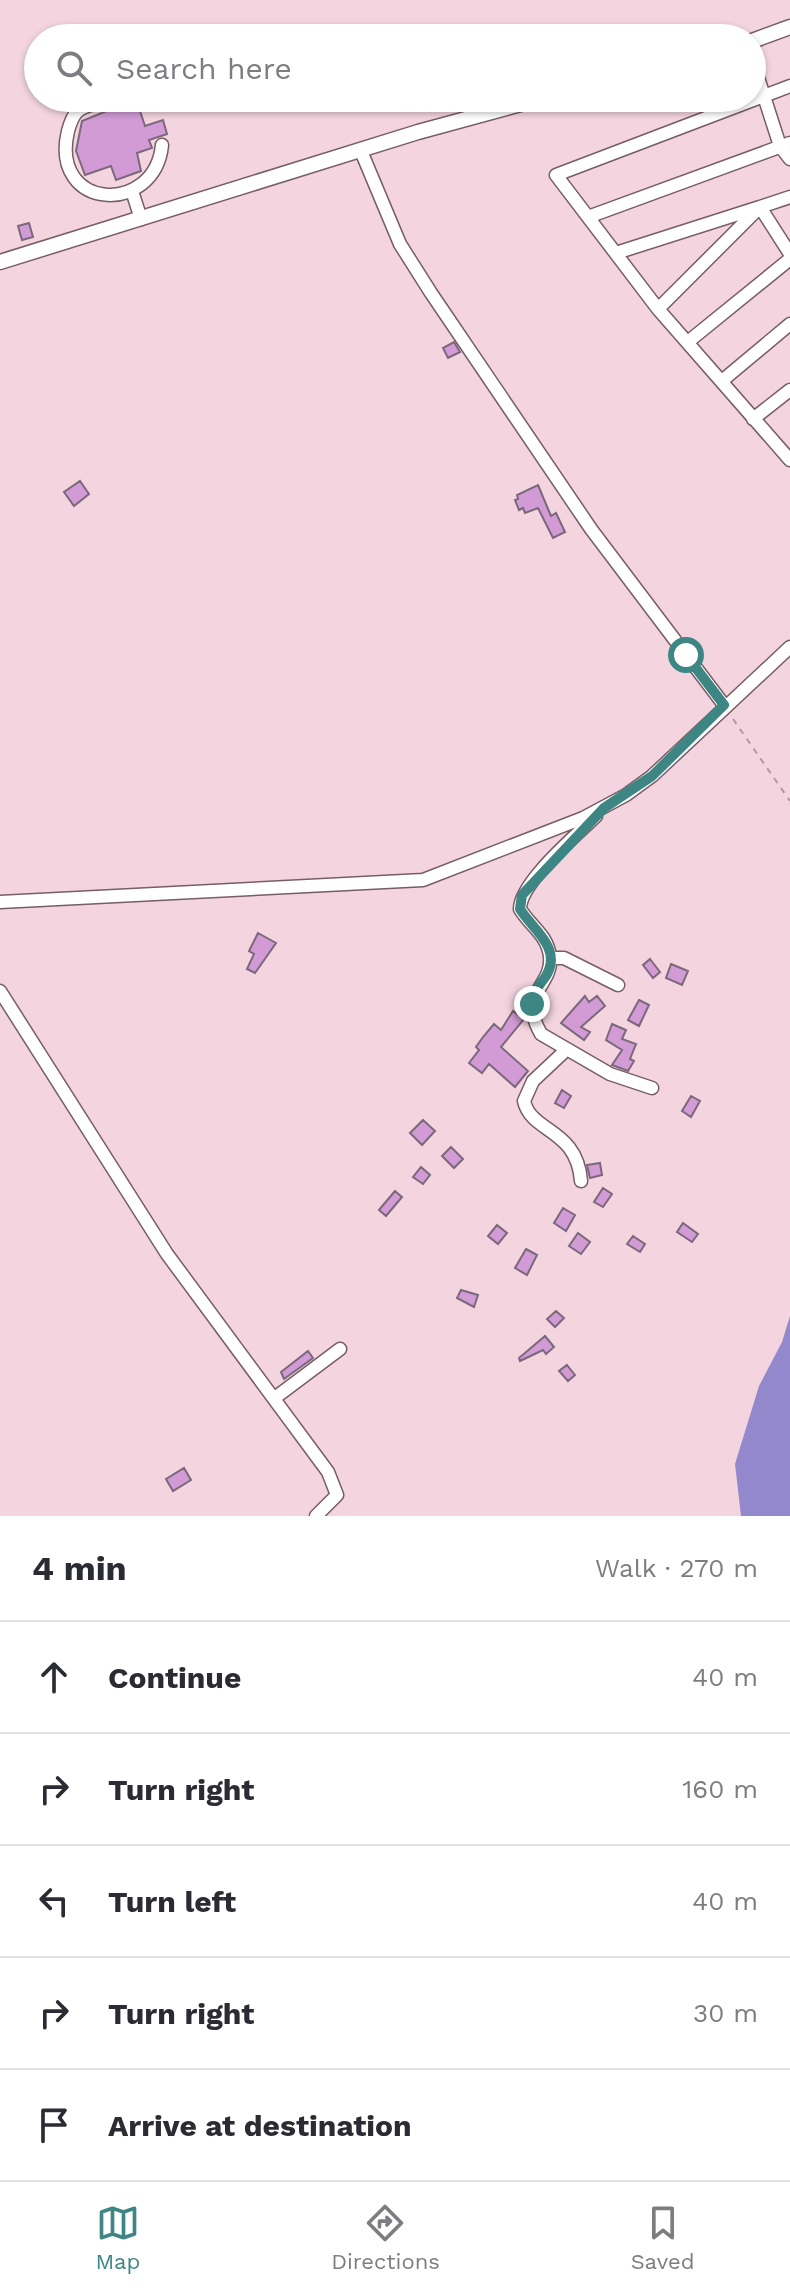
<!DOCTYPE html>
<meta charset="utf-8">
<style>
:root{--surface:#fff;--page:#f7f7f7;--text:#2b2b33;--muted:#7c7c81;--line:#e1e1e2;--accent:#3d8684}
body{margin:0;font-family:"Work Sans",sans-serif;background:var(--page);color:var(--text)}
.stop{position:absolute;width:24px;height:24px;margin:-18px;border:6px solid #3d8684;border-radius:50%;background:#fff}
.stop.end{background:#3d8684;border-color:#fff;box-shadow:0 2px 8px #0008}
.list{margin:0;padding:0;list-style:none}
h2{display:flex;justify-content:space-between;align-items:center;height:104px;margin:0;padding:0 32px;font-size:34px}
h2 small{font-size:26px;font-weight:400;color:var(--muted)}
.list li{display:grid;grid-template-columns:52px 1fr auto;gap:24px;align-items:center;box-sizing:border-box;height:112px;padding:0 32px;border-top:2px solid var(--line)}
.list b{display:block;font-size:30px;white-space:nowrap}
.list em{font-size:26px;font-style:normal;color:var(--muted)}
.icon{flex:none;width:44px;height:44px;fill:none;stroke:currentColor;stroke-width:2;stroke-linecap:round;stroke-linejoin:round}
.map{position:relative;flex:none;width:790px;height:1516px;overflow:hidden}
.search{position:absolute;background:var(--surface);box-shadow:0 2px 6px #0004;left:24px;right:24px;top:24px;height:88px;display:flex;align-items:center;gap:20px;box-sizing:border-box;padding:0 28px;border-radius:44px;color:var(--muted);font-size:30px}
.sheet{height:664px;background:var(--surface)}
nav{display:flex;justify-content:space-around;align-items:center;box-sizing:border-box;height:112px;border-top:2px solid var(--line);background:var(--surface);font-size:22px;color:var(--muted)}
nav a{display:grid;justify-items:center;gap:4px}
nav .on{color:var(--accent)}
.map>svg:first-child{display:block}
.water{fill:#9488cc}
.building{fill:#d29bd6;stroke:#7a687b;stroke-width:2}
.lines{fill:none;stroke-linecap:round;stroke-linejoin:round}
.minor-casing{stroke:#775d65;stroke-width:15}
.major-casing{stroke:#775d65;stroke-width:17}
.path{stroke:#b299a1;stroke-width:2;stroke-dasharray:6 6;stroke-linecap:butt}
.minor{stroke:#fff;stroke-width:12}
.major{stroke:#fff;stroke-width:14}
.route{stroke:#3d8684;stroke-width:10}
</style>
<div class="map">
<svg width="790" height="1516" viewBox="0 0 790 1516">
<rect width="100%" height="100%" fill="#f4d5df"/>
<path class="water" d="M790 1316V1516H741L735 1464 759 1386 782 1342Z"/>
<path class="building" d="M136 99 145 126 163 120 167 134 149 140 152 148 137 153 141 171 116 180 111 166 85 175 76 151 82 121Z
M29 223 33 237 22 240 18 226Z
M454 342 460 352 448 358 443 348Z
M80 481 89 494 74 506 64 492Z
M538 485 551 516 556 513 565 532 553 538 538 508 525 513 523 508 519 510 515 500 518 499 517 495Z
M258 933 276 943 255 973 247 969 254 954 249 951Z
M650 959 660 972 653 978 643 965Z
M671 964 688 971 682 985 666 978Z
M585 996 589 1002 597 996 605 1006 581 1027 590 1032 584 1040 561 1023Z
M639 1000 649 1005 639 1026 628 1020Z
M513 1011 524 1019 501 1047 528 1071 515 1087 489 1064 482 1073 469 1063 479 1050 476 1047 483 1037 494 1024 501 1030Z
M612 1024 626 1030 622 1039 636 1044 630 1059 634 1061 628 1071 612 1065 622 1050 606 1040Z
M562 1090 571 1096 564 1108 555 1103Z
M691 1096 700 1101 691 1117 682 1111Z
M423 1120 435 1131 422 1145 410 1133Z
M451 1147 463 1159 454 1168 442 1156Z
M600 1163 602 1175 590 1178 587 1165Z
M421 1167 430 1175 423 1184 413 1177Z
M603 1188 612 1194 603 1207 594 1202Z
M395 1191 402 1197 386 1216 379 1210Z
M563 1208 575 1215 566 1231 554 1223Z
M683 1223 698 1234 692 1242 677 1232Z
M497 1225 507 1233 498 1244 488 1236Z
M578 1233 590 1242 581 1254 569 1246Z
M633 1236 645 1244 640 1252 627 1244Z
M526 1249 537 1255 527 1275 515 1268Z
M461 1290 478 1295 474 1307 457 1298Z
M556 1311 564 1318 555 1327 547 1319Z
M545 1336 554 1347 546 1354 543 1350 520 1361 519 1358Z
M308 1351 313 1358 284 1379 281 1372Z
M567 1365 575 1375 568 1381 559 1371Z
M184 1468 191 1480 173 1491 166 1479Z"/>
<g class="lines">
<defs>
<path id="minor" d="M752 59 780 146 790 159
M790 86 556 175 658 309 790 460
M95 104C77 108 73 113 68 131 49 211 155 216 162 145
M361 151 400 244 431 293 591 529 724 705
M132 191 141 219
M588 217 790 143
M616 253 760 207 790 254
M658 309 760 207 790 197
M689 341 790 259
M723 380 790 324
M753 419 790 390
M596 816C577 835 520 882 520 909 530 926 548 935 550 957 553 987 517 992 541 1034L610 1074 652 1088
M0 902 423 880 583 818 626 795 652 776 790 647
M550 958H564L618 985
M0 991 167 1254 328 1472 337 1495 316 1516
M566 1050 533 1081 524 1101C531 1133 577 1128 581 1181
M276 1397 340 1349"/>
<path id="major" d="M752 41 790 27
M0 262 418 132 543 98"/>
</defs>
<use href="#minor" class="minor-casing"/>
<use href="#major" class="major-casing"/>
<path class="path" d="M733 719 790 801"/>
<use href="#minor" class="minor"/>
<use href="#major" class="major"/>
</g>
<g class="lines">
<path class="route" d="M532 1004C532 992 539 986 546 976 563 948 532 929 520 909L522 895 604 808 652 776 724 705 686 655"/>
</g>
</svg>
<div class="stop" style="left:686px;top:655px"></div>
<div class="stop end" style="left:532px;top:1004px"></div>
<div class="search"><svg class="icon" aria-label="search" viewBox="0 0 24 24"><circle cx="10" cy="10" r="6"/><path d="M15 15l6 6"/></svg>Search here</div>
</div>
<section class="sheet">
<h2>4 min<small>Walk · 270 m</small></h2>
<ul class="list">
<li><svg class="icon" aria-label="ahead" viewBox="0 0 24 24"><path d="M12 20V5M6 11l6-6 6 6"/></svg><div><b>Continue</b></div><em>40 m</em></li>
<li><svg class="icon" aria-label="right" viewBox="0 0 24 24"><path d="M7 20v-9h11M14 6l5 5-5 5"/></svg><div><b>Turn right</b></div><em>160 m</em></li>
<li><svg class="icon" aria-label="left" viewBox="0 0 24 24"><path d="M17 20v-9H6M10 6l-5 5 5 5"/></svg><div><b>Turn left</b></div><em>40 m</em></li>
<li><svg class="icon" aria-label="right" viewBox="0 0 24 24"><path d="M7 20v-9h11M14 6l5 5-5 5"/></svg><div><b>Turn right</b></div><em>30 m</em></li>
<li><svg class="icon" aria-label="arrive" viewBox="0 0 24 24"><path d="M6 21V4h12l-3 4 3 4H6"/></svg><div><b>Arrive at destination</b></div></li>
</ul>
</section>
<nav>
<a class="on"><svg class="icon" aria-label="map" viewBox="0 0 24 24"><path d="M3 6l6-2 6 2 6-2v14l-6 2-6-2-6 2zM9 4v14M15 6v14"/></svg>Map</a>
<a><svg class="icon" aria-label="directions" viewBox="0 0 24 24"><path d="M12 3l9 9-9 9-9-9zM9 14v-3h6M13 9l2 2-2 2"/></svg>Directions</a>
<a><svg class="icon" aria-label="saved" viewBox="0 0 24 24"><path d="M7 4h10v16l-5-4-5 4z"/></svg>Saved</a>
</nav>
